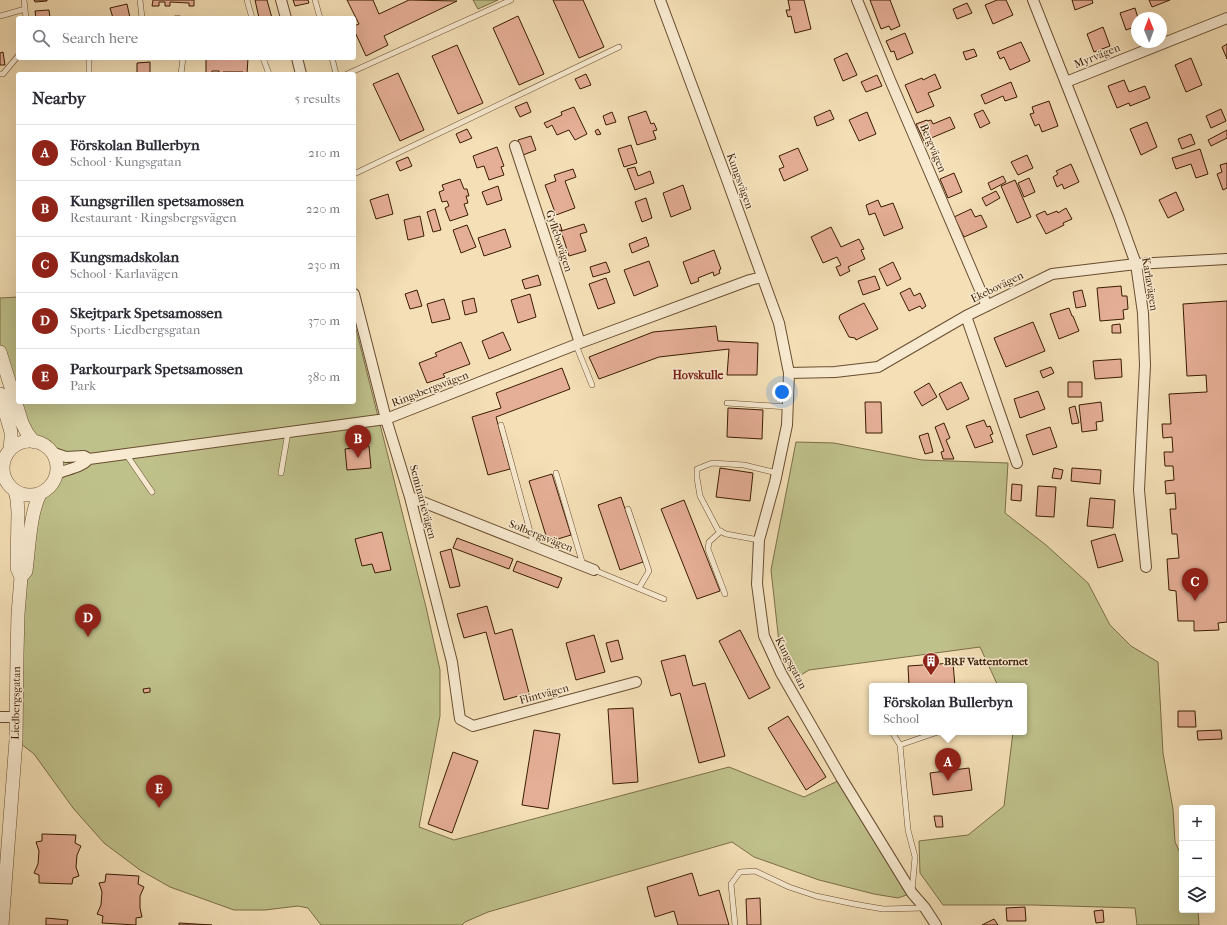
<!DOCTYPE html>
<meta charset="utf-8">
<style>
:root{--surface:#fff;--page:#f2f2f3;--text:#2b2b33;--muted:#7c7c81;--line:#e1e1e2;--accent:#8f2418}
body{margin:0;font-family:"IM FELL French Canon",serif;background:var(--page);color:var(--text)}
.controls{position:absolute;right:12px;bottom:12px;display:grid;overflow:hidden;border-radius:4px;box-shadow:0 4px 16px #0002}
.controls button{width:36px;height:36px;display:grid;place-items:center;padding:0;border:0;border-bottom:1px solid var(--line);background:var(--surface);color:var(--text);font:20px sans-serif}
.compass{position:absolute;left:1131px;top:12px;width:36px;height:36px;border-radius:50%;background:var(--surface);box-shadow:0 4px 16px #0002;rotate:359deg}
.you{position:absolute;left:782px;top:392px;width:14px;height:14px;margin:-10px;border:3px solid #fff;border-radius:50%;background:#1a73e8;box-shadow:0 0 0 6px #1a73e833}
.badge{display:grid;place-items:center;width:26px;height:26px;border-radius:50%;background:var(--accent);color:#fff;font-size:13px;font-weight:700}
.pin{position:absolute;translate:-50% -33px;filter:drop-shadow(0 1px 2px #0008)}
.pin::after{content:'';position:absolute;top:21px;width:14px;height:12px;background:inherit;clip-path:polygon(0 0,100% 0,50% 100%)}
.popup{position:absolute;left:869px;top:683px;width:158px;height:52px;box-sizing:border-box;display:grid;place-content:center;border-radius:4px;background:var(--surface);filter:drop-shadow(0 1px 3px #0005);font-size:13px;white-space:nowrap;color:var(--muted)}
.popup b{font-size:15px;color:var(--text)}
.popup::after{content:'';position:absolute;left:50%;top:100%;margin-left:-8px;border:8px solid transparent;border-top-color:var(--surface)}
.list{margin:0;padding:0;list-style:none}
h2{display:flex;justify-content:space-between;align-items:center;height:52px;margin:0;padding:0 16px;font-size:17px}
h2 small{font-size:13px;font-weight:400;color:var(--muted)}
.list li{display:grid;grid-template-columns:26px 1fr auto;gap:12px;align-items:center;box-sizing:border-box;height:56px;padding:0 16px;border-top:1px solid var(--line)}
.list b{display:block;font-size:15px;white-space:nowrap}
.list p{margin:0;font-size:13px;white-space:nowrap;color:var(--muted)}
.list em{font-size:13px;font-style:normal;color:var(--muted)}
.icon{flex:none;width:22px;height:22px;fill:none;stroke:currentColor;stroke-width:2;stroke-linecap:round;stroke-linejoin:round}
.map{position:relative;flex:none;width:1227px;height:925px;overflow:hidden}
.search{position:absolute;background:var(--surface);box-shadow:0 4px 16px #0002;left:16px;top:16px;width:340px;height:44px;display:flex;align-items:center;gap:10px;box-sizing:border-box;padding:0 14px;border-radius:4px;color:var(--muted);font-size:15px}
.panel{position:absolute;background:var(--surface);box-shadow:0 4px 16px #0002;left:16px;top:72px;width:340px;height:332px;border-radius:4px}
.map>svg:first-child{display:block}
.green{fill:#bfc18b;stroke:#7c6e47}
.building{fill:#e5ae96;stroke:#3a1c03}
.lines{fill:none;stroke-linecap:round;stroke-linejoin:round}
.service-casing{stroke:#684d30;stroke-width:6}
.minor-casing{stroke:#684d30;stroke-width:12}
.tertiary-casing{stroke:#684d30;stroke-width:14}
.service{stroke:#f8ead0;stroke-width:5}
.minor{stroke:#f8ead0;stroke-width:10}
.tertiary{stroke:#f8ead0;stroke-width:13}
.labels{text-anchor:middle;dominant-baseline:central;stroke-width:3;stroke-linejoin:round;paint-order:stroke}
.street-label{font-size:11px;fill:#3a1c03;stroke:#f8ead0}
.poi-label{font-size:11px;font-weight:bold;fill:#3a1c03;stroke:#f8ead0;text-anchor:start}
.neighbourhood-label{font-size:12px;font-weight:bold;fill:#7a1f14;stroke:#f8ead0}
</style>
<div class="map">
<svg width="1227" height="925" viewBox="0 0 1227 925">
<rect width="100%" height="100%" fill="#f4dfb6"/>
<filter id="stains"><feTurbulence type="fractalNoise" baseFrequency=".005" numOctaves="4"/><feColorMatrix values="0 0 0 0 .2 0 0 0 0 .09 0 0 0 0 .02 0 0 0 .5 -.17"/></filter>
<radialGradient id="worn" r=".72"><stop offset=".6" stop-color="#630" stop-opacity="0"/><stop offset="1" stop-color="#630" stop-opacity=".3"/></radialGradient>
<path class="green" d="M473 0H498L478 9Z
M18 297V402H354V321L426 607 440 670V716L419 827 454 840 729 767 804 797 842 779 912 893 898 898 874 894 819 880 754 857 732 842 488 912 465 922 462 925H321L308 908 298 906 265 910H234L170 887 140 870 104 843 73 808 34 754 16 740 18 614 21 577 26 571 35 502 40 494 47 489 52 484 56 474V463L53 455 50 450 44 445 34 442 27 433 22 423 0 352V298Z
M796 442 834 443 922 460 1008 463 1005 513 1046 545 1088 583 1110 625 1131 646 1158 662 1163 753 1173 809 1175 842 1182 857V910H1198L1199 925H1137L1135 908 1033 905H943L920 873 919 841 968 835 1004 806 1013 732H1024V686H998L980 647 809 670 796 678 780 652 771 570Z"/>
<path class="building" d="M34 0H47V1L35 2Z
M153 0H194V6H189V3L170 2V6H165V2H159V6H152Z
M255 0H267L272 18H259Z
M293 0H308L309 3 295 6Z
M347 0H373L379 14 409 0 457 1 384 36 388 45 366 56 354 30V26L359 24Z
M553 0H583L604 47 579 58Z
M788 0H804L811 29 795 33 791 16 788 17 786 10H790Z
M870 0H890L900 26 891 30 889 26 881 29Z
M997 0H1006L1013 15 993 24 985 5Z
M1072 0H1092L1093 3 1075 10Z
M1149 0H1170L1152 7Z
M967 3 972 13 957 19 953 9Z
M127 4 130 18H113L110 8Z
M1135 8 1138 18H1137V26L1126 30 1120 13Z
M49 10 50 18H36L35 11Z
M518 16 544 74 519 85 493 28Z
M1103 27 1110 46 1094 52 1087 34Z
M905 33 913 53 897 60 894 51 891 52 886 41Z
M1021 42 1030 61 1010 70 1004 57 1000 59 997 52Z
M1227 44V59L1222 47Z
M457 45 483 103 458 114 432 56Z
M974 49 977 56 966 60 963 52Z
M3 52 5 65H0V53Z
M847 53 857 75 843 81 834 59Z
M206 58H248L247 74H243V72H223V74H219V71H212V74H206Z
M1191 58 1202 85 1186 92 1175 65Z
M150 62V74H137V63Z
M398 73 424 130 400 141 373 84Z
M586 74 591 85 580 89 575 79Z
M935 74 941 88 928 93 934 106 917 113 905 85 922 78 923 80Z
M877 75 882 86 866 92 861 82Z
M1124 80 1129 92 1145 86 1150 98 1130 106 1129 103 1117 108 1108 86Z
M1011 82 1017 97 1005 101 1003 96 985 104 981 95Z
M1049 101 1058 126 1042 132 1039 124 1035 126 1030 114 1034 113 1032 107Z
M527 102 531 112 520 117 515 107Z
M574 107 587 134 575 140 569 130 557 135 552 125 547 128 544 123 562 115 561 112Z
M1221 109 1226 121 1211 128 1206 116Z
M830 110 834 119 817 126 814 117Z
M983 110 990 123 980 128 974 114Z
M646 111 651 124 654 123 657 130 653 131 656 139 637 145 628 117Z
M612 112 616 122 606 125 603 116Z
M867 112 876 134 859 141 849 120Z
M950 117 955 128 924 141 916 124 927 120V121L931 120 933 124Z
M1147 122 1157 147 1141 155 1130 129Z
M467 129 472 138 460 143 456 134Z
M598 129 601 134 597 135 595 131Z
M1227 130V138L1211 146 1208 140Z
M1191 134 1195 144 1182 149 1178 139Z
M531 136 536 150 523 155 518 140Z
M631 145 637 163 624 167 618 149Z
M497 147 504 166 501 167 504 175 489 180 484 166 477 168 473 156Z
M798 148 808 170 784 181 779 169 784 167 779 156Z
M1200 149 1208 174 1196 178 1191 164 1176 169 1172 158Z
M1027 155 1033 168 1018 175 1011 162Z
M408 157 412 166 400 171 396 162Z
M1227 163V188L1223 190 1217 174 1222 172 1220 165Z
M1071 164 1079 182 1064 189 1062 184 1057 187 1053 177 1058 174 1056 171Z
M635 167 638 176 650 171 654 183 635 190 627 169Z
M573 169 576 177 565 181 575 208 556 215 545 185 556 181 554 175Z
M954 173 962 192 948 198 940 179Z
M1003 176 1006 182 991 190 988 183Z
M1029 178 1035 192 1024 197 1018 183Z
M460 179 464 189H467L469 196H466L468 203 464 204 468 215 450 221 445 208 449 206 447 201 442 202 439 192 444 190 442 185Z
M1015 180 1031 217 1017 223 1001 186Z
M683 185 691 209 671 217 663 193Z
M498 186 502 200 487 205 482 192Z
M996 191 1000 198 986 206 982 198Z
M1176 192 1184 210 1168 218 1159 200Z
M388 194 393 214 376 219 370 200Z
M646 198 652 218 642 222 635 202Z
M878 200 881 207 893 203 903 228 884 236 875 213 869 215 866 205Z
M1066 208 1072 219 1063 223 1064 225 1046 234 1036 215 1045 211 1047 215 1057 211 1058 213Z
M435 209 441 230 433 232 427 212Z
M971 209 975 217 981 215 987 227 964 237 954 217Z
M420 216 424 236 408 240 404 220Z
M560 224 562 230 555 232 553 226Z
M584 224 587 232 580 234 586 251 569 256 561 231Z
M467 225 476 247 461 253 453 230Z
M831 227 841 247 859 239 864 249 861 250 865 259 848 267 850 271 840 276 836 267 841 265 837 257 823 263 811 237Z
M505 229 511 247 484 256 478 238Z
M646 237 649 246 632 253 629 244Z
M714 250 721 269 719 270 720 273 714 276 713 272 698 278 699 281 691 284 683 262Z
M649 261 658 286 634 296 624 270Z
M606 262 610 272 593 277 590 267Z
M893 262 901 279 887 286 879 269Z
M538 275 541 285 525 289 522 280Z
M875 276 880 289 863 295 858 281Z
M606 278 615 303 598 309 589 284Z
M1121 286 1122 296H1127L1128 309 1123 310 1124 319 1100 321 1097 288Z
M910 288 914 296 920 293 926 306 922 309 920 306 909 311 900 293Z
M417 290 422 306 410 309 405 294Z
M1082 290 1086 306 1076 308 1073 292Z
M530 294 536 317 518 323 511 300Z
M474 298 477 312 465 315 462 301Z
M444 299 450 319 432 323 427 304Z
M1227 301V622L1218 623 1219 630 1194 631V621H1178L1176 591 1169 590 1167 559 1179 558 1177 534H1172L1170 509H1176L1175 493 1166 494 1165 481 1174 480 1173 466H1165L1164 452H1173L1172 437 1163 438 1162 424H1171L1169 394 1207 392 1206 375 1187 376 1183 304Z
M864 303 878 329 856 340 855 338 849 337 839 318 840 315Z
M1069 308 1072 316H1073L1079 331 1059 339 1050 314Z
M1033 322 1045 351 1006 367 994 338Z
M1120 324 1121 333H1112V325Z
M716 326 718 341 758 343 757 375H727L729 349 659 357 599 379 589 357 653 332Z
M503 332 511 350 489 359 482 341Z
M461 342 470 364 443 374 445 377 427 383 419 363 437 356 435 353Z
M1121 359 1122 377 1095 379 1093 361Z
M1051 367 1054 373 1043 378 1040 371Z
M562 368 570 389 496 417 510 469 488 475 472 417 501 408 496 393Z
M961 382 969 399 947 410 939 394Z
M1068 382H1082V397H1068Z
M929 383 937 397 922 406 914 392Z
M1038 391 1045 409 1020 418 1014 399Z
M865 402H881L882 433H866Z
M1101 402 1103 421 1096 422 1097 430 1082 432 1079 405Z
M1075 406 1079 423 1072 424 1069 408Z
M728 408 763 410 762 439 727 437Z
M984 420 987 427 990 426 993 434 990 435 993 442 975 448 966 426Z
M944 423 950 438 946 440 954 459H943L941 452 944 451 935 427Z
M1050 427 1057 447 1033 455 1026 435Z
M928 433 933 452 925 454 919 436Z
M369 446 371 468 347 470 345 449Z
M720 468 753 473 750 501 716 497Z
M1054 468 1063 470 1061 479 1052 478Z
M1072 468 1101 470 1100 484 1071 481Z
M552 474 571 535 548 542 529 481Z
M1012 484 1022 485 1021 501 1011 500Z
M1038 486 1056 487 1054 517 1036 516Z
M621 497 643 562 620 570 598 505Z
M1090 498 1115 500 1113 528 1087 526Z
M684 500 720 591 697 599 661 509Z
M382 532 391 570 375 573 372 564 362 566 355 539Z
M1115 534 1123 561 1098 568 1091 541Z
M457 538 513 559 509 569 453 548Z
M451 549 460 586 450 588 440 552Z
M517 561 562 578 558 588 513 571Z
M487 606 495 634 512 629 529 693 504 700 486 632 464 638 457 614Z
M740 630 770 688 749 699 719 641Z
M594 635 605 672 576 680 566 643Z
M618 640 623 659 611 662 606 643Z
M685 655 693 686 705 683 725 756 699 763 680 693 671 696 661 661Z
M953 663 955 686H909L908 666Z
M150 688V692L144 693 143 689Z
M633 708 638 782 613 784 608 709Z
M1178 711H1195L1196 727H1178Z
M788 716 826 777 806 790 768 728Z
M534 730 560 734 548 809 522 805Z
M1221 730 1222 739 1198 740 1197 731Z
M453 752 478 761 452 833 428 824Z
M969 768 972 790 933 795 930 773Z
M934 816H942L943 827H936Z
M42 834 76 835 75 843 81 846 77 855 76 867 79 876 73 878 72 884 39 883V875L34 873 38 864 39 851 36 842 42 841Z
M692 873 699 896 719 890 729 925H678L674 911 655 917 647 887Z
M106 874 139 876 138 884 144 887 140 896V908L142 917 136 918V925L102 923 103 916 97 914 101 905 102 892 99 883 105 882Z
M760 898 761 925H747L746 899Z
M1025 907 1026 921H1007L1006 908Z
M1103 910 1104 922 1096 923 1094 911Z
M46 918 68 920 67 925H46Z
M994 919 998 925H982Z
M179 923 212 925H179Z"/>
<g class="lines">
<defs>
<path id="service" d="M24 0 26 18
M140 0 142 18
M247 0 252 18
M315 0 320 18
M0 16 25 9
M177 18H178
M263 58 269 74
M332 58 336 74
M0 74H3L18 56
M89 74V60
M181 74 183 58
M347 74 511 0
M354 174 619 47
M576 345 592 385
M727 403 788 407
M501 425 534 546
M126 454 152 492
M281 473 288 432
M556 473 583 565
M628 509 649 571 639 588
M721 531 709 542 708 549 725 594
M759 540 726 534 718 530 700 496 697 478V469L712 463 744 465 777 473
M594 570 664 599
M892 732 900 745 908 830 915 857 912 891
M900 745 938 732
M735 925 731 884 740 872 755 871 789 887 816 896 854 904 883 909 925 908"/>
<path id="minor" d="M281 0 286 18
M660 0 726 177 779 323 789 373 787 425 775 482 759 540 757 584 764 636 781 673 842 779 912 893 925 908 936 925
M857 0 890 80 987 306
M1033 0 1119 217 1136 264 1143 313 1145 365 1142 425 1139 490 1146 567
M297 58 301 74
M1066 82 1227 18
M515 146 580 343
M354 294 386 419 410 497 452 662 460 719 473 726 636 682
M966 316 1017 463
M789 373 835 372 878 367 966 316 1052 274 1136 264 1227 259
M51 452 66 457 84 456 89 459 386 419 580 343 750 280 762 277
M56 474C67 469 81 468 89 459
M410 497 594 570
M0 717H16"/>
<path id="tertiary" d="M0 352 22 423 27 433 34 442
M0 394 11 432V438L10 450
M3 468a27 27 0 1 1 54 0a27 27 0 1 1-54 0Z
M21 577 26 571C29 548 30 513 40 494
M2 925 16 740 17 653 18 614 21 577 17 568 18 512 17 499 15 491"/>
</defs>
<use href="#service" class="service-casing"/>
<use href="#minor" class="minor-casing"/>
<use href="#tertiary" class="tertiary-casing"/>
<use href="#service" class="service"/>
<use href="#minor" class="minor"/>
<use href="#tertiary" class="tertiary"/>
</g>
<defs>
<symbol id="building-pin" viewBox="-11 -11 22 30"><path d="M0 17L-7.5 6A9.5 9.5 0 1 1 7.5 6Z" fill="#8f2418" stroke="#f8ead0"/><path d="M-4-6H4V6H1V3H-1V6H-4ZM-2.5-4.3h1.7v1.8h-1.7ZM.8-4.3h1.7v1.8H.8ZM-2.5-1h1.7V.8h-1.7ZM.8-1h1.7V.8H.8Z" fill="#fff"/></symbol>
</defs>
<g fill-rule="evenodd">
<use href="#building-pin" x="921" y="651" width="20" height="27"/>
</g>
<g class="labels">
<g class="street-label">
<text transform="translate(1097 56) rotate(-22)">Myrvägen</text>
<text transform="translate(933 148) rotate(67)">Bergvägen</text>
<text transform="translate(740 181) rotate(70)">Kungsvägen</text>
<text transform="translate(559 241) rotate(72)">Gyllebovägen</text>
<text transform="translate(1150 284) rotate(81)">Karlavägen</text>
<text transform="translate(997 287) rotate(-26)">Ekebovägen</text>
<text transform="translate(430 389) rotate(-21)">Ringsbergsvägen</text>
<text transform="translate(423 502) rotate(75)">Seminarievägen</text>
<text transform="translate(541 536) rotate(22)">Solbergsvägen</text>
<text transform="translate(791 663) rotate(63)">Kungsgatan</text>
<text transform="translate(544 694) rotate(-15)">Flintvägen</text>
<text transform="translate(16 703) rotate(-89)">Liedbergsgatan</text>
</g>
<g class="poi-label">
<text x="944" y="661">BRF Vattentornet</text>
</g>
<g class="neighbourhood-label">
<text x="698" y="375">Hovskulle</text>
</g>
</g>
<rect width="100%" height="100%" filter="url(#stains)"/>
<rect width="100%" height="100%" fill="url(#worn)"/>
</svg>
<div class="controls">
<button>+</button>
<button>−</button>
<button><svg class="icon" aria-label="layers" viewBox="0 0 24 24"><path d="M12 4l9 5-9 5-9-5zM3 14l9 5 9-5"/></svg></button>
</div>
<svg class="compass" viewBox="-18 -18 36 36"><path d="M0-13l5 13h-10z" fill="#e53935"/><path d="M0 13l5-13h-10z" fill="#7c7c81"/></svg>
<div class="you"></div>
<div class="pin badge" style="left:948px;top:781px">A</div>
<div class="popup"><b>Förskolan Bullerbyn</b>School</div>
<div class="pin badge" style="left:358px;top:458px">B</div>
<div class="pin badge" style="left:1195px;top:601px">C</div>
<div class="pin badge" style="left:88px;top:637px">D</div>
<div class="pin badge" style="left:159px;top:808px">E</div>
<div class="search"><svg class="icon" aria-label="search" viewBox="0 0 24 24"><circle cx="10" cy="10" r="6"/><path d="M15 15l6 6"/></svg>Search here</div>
<section class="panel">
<h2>Nearby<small>5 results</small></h2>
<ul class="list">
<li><span class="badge">A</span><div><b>Förskolan Bullerbyn</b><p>School · Kungsgatan</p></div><em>210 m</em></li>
<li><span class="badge">B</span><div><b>Kungsgrillen spetsamossen</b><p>Restaurant · Ringsbergsvägen</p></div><em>220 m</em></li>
<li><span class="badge">C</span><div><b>Kungsmadskolan</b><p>School · Karlavägen</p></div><em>230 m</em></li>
<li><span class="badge">D</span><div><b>Skejtpark Spetsamossen</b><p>Sports · Liedbergsgatan</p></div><em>370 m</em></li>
<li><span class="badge">E</span><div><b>Parkourpark Spetsamossen</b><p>Park</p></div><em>380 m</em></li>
</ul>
</section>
</div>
